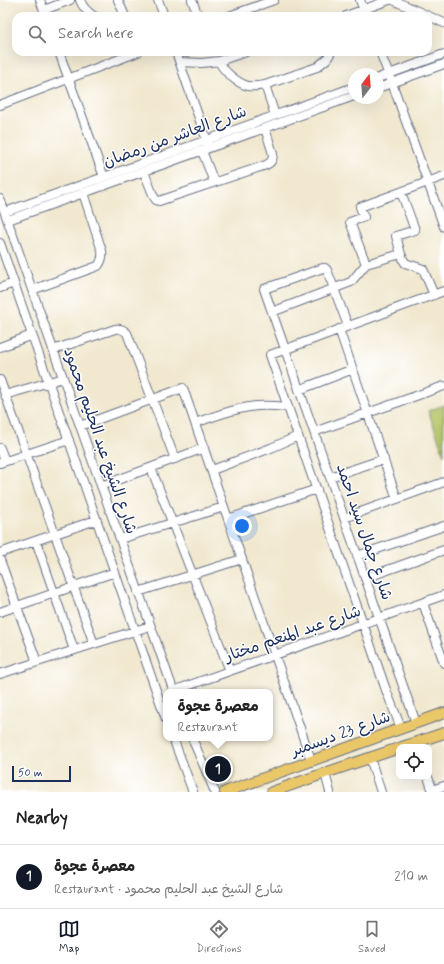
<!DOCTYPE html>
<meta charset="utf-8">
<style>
:root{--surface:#fff;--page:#f2f2f2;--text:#222;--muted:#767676;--line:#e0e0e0;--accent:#111827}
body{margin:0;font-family:Mynerve,"Playpen Sans Arabic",sans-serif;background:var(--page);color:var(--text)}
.controls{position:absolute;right:12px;bottom:12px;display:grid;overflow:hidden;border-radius:8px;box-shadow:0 4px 16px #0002}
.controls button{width:36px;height:36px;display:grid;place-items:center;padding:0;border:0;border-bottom:1px solid var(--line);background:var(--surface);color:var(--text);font:20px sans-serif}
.compass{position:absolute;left:348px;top:68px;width:36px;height:36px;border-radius:50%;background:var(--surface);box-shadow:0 4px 16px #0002;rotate:16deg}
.scale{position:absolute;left:12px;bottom:10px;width:59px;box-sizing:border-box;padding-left:4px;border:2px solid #1b2f5e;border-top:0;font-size:11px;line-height:14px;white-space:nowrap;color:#1b2f5e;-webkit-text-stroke:3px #fff;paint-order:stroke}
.you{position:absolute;left:242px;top:526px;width:14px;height:14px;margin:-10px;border:3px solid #fff;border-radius:50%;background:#1a73e8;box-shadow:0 0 0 6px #1a73e833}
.badge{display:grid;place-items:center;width:26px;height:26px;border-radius:50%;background:var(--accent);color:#fff;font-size:13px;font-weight:700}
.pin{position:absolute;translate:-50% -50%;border:2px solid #fff;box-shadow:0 1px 4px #0006}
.popup{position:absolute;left:163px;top:689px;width:110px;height:52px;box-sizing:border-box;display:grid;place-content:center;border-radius:8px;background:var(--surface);filter:drop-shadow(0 1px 3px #0005);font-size:13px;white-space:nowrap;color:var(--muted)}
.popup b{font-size:15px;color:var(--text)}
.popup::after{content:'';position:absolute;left:50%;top:100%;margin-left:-8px;border:8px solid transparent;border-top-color:var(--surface)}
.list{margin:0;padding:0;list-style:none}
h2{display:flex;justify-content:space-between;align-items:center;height:52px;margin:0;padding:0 16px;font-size:17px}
h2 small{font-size:13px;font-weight:400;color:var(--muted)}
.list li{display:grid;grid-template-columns:26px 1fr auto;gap:12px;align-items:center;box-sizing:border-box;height:64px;padding:0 16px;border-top:1px solid var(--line)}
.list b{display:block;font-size:15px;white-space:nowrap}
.list p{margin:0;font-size:13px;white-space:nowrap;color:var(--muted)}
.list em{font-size:13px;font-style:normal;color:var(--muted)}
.icon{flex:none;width:22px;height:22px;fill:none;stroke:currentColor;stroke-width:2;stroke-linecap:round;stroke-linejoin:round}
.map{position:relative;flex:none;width:444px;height:792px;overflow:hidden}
.search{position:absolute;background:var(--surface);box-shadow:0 4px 16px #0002;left:12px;right:12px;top:12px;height:44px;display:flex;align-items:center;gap:10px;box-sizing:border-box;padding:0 14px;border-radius:12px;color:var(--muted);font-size:15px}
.sheet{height:116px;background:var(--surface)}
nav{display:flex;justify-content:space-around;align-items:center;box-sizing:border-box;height:56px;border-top:1px solid var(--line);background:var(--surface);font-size:11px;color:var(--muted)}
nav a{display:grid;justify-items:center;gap:2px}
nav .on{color:var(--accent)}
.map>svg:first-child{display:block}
.green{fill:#b4c366;stroke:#687962}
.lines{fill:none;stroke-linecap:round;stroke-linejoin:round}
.minor-casing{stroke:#667086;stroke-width:10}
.major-casing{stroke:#667086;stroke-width:12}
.minor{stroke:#fff;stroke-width:8}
.major{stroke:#eac769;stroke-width:10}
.labels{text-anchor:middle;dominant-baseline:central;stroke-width:3;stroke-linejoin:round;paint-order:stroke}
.street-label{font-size:16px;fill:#1b2f5e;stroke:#fff}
</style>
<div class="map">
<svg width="444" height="792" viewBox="0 0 444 792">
<rect width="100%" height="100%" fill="#fff"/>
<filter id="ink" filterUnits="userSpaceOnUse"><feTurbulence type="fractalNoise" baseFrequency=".025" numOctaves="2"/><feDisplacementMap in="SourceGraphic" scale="8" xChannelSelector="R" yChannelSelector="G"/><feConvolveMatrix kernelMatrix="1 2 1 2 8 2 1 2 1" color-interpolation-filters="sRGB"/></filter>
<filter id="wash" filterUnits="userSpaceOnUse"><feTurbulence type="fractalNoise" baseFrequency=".012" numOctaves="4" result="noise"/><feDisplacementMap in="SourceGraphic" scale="16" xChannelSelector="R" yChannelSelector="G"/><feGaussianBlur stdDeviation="0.9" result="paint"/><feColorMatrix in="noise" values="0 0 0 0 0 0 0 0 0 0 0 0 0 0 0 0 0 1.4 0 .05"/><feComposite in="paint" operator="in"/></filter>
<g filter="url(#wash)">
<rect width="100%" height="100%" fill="#f1e8cf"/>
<path class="green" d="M444 405V455L428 411Z"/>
</g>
<g filter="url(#ink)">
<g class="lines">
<defs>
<path id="minor" d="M40 0 46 16
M80 0C83 8 87 12 94 16
M118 0 125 16
M158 0 164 16
M192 0 198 16
M360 0 366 16
M393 0 444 23
M44 10 70 0
M229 16 274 0
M346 16 389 0
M59 52 104 177
M176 52 208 144
M380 52 392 83 444 227
M219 61C223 71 237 83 248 86 254 87 259 86 265 85L317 67 327 59 331 52
M180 62 202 63 219 61 246 52
M378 78 444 54
M265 85 275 115
M378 88 444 64
M0 105 138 52
M202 151 214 182
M144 172 154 197 156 200 159 201 266 165C271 163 273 160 273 154L265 128
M0 199 174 692
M5 212 104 177 354 87
M8 220 354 96
M0 243 166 719
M401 254 405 263 423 269 434 295
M366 264 350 222 364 217 360 207 444 176
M0 288 14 283
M32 290 98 266C102 261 103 257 102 251L83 193
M272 312 351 282 366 264 401 254 396 236 415 230 401 192
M348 326 327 270 325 268H323L264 289 416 723
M339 329 397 499
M0 347 32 335
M53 350 115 329C120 328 123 329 127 333L175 459
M0 380 94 644
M299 390 353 369
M5 395 63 378
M195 423C215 416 236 408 257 406 267 405 278 406 288 407
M80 426 183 388 311 760
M314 432 444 386
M0 448 5 461
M0 463 69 440
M151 468 230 671
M212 470 271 448 298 436
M330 477 384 459
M101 486 204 448
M344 518 444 482
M228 519 317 489
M120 539 224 507
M36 541 74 650
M0 553 96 520
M357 556 444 526
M0 560 37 662
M365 578 444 550
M138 592 242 559
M423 603 444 663
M0 612 115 572
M0 674 150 626
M173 691 444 595
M401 728 386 690 270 355 444 291
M173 738 193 792
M192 738 215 792
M370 758 381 792
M325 773 330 792
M428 777 433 792
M432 790 444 786"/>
<path id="major" d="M402 747 444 733
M225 792 444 713
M272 792 325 773 399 748"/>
</defs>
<use href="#minor" class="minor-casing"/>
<use href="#major" class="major-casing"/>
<use href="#minor" class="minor"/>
<use href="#major" class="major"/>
</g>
</g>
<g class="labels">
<g class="street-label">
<text transform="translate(175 137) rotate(-20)">شارع العاشر من رمضان</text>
<text transform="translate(100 441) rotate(71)">شارع الشيخ عبد الحليم محمود</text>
<text transform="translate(364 532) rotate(71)">شارع جمال سيد احمد</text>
<text transform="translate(293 634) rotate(-19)">شارع عبد المنعم مختار</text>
<text transform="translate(341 734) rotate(-20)">شارع 23 ديسمبر</text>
</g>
</g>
</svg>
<div class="controls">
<button><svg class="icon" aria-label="locate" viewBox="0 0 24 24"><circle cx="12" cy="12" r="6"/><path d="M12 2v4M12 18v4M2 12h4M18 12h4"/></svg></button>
</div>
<svg class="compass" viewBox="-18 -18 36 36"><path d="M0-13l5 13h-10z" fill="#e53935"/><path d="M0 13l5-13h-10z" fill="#767676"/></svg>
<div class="scale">50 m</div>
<div class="you"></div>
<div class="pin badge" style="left:218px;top:769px">1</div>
<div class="popup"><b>معصرة عجوة</b>Restaurant</div>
<div class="search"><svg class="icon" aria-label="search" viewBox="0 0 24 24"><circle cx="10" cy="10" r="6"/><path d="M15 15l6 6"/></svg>Search here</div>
</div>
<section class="sheet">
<h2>Nearby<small></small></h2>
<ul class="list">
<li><span class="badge">1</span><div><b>معصرة عجوة</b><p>Restaurant · شارع الشيخ عبد الحليم محمود</p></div><em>210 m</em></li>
</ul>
</section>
<nav>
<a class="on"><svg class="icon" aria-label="map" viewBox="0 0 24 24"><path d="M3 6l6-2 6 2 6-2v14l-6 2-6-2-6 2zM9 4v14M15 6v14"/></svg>Map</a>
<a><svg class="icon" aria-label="directions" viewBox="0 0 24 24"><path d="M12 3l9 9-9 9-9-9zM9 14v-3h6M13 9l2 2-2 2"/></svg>Directions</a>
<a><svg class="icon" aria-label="saved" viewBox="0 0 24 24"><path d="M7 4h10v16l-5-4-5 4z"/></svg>Saved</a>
</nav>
